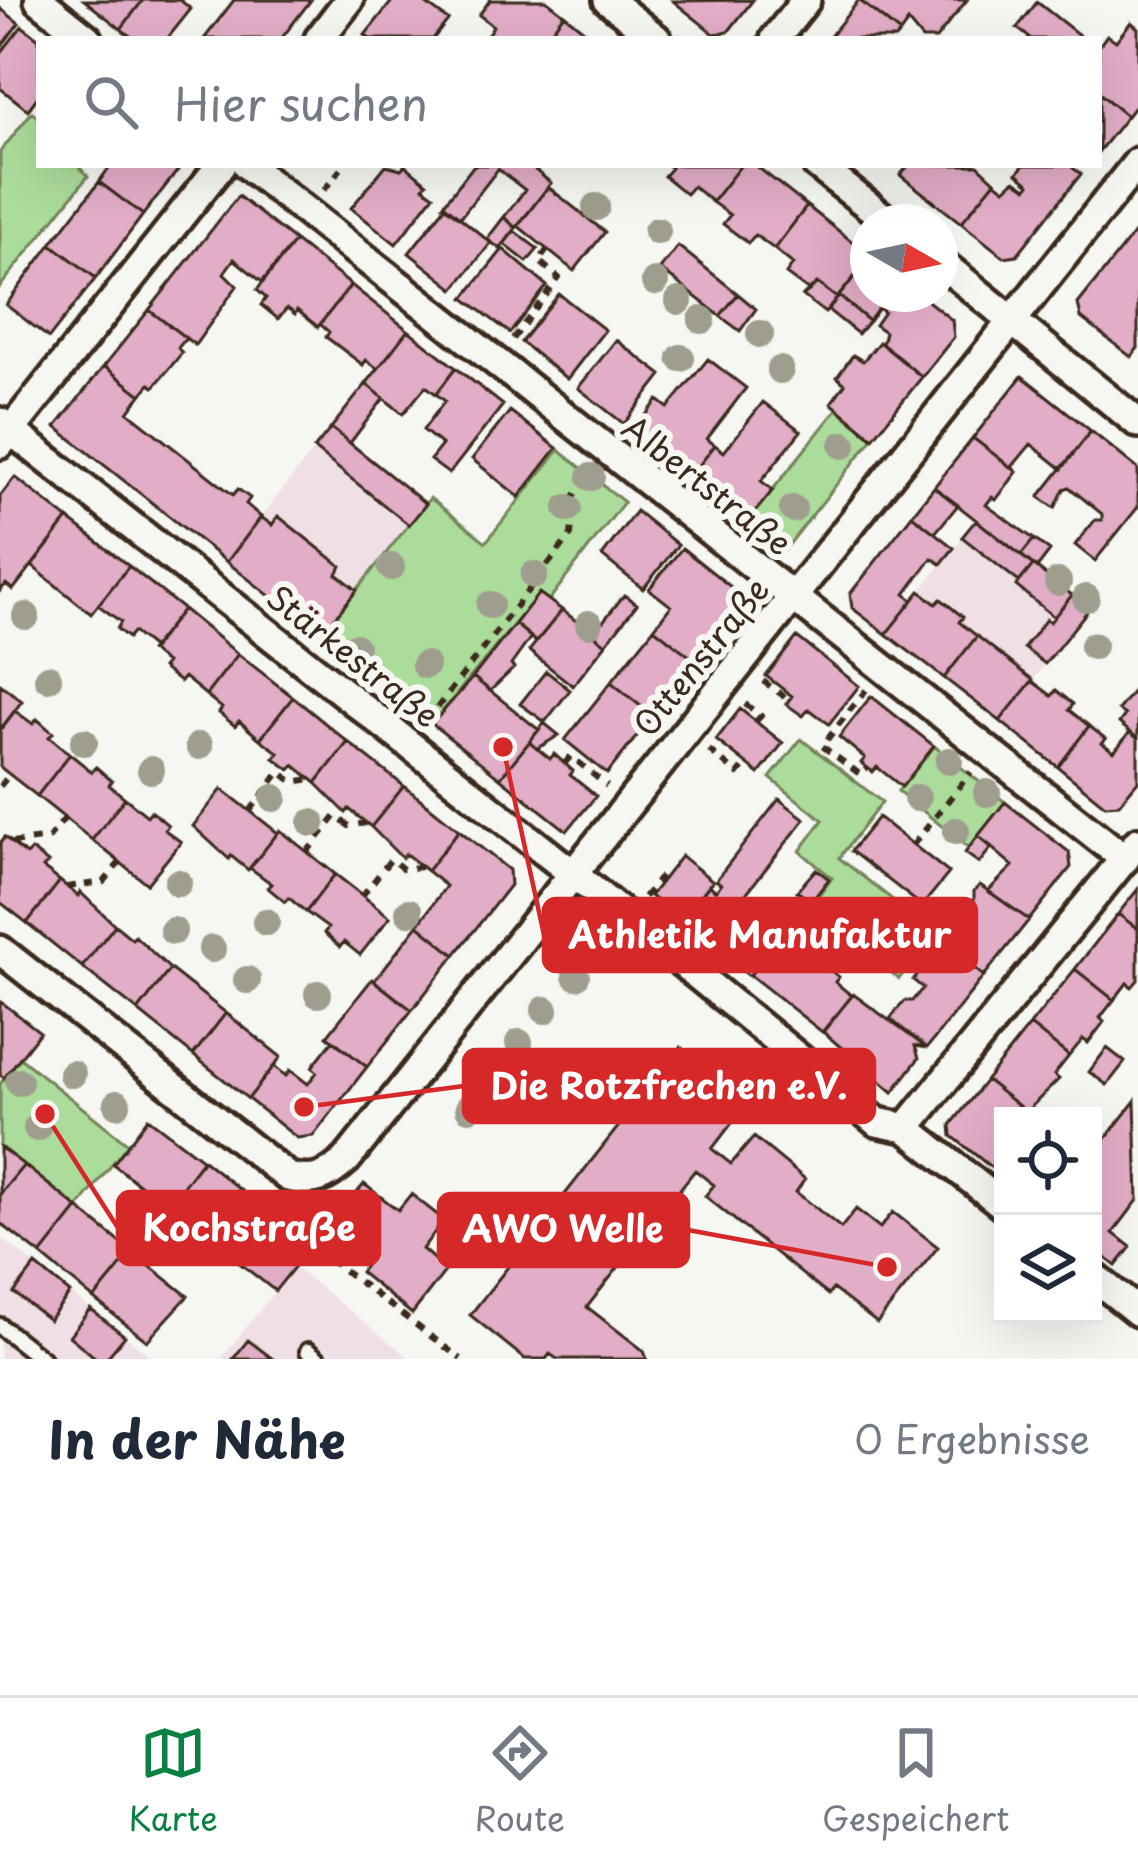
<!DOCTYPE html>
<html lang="de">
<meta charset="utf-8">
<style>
:root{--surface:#fff;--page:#f2f2f3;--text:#1f2937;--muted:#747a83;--line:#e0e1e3;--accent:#0b8043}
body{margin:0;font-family:"Playpen Sans",sans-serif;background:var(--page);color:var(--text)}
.controls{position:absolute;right:36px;bottom:36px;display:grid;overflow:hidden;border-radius:0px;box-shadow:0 12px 48px #0002}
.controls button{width:108px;height:108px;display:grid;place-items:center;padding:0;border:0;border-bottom:3px solid var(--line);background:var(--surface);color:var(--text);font:60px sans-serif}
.compass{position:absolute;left:850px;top:204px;width:108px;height:108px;border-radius:50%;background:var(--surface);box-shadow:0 12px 48px #0002;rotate:99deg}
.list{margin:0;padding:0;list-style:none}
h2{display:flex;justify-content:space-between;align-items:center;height:156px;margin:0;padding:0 48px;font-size:51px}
h2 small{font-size:39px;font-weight:400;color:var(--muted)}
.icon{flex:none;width:66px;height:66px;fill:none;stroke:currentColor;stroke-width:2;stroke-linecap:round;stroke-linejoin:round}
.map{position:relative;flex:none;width:1138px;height:1359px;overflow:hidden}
.search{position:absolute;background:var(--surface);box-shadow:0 12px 48px #0002;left:36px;right:36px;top:36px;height:132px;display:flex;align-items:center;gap:30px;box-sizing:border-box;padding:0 42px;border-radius:0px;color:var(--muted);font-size:45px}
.sheet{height:336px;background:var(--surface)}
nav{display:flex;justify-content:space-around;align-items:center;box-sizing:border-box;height:168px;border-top:3px solid var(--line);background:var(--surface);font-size:33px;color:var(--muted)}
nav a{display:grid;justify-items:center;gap:6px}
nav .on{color:var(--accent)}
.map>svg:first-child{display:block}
.built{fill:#f0e0e5}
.green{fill:#acdc9b;stroke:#74835c;stroke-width:3}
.building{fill:#e2adc7;stroke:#3b2a1e;stroke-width:3}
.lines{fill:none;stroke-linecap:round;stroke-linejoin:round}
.service-casing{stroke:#3b2a1e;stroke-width:22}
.minor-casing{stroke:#3b2a1e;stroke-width:36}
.path{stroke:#3b2a1e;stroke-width:6;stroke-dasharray:9 9;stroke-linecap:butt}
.service{stroke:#f6f6f2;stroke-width:14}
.minor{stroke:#f6f6f2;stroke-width:27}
.tree{fill:#9f9e8e}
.labels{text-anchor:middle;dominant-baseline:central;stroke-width:12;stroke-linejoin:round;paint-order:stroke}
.street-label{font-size:33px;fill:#3b2a1e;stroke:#f6f6f2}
.leader{fill:none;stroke:#d62828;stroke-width:4.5}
.callout-dot{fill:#d62828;stroke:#f6f6f2;stroke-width:4.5}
.callout{fill:#d62828;stroke:#d62828;stroke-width:4.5}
.callout-label{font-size:36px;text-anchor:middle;font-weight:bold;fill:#fff}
</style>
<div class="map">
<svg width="1138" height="1359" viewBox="0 0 1138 1359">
<rect width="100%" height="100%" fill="#f6f6f2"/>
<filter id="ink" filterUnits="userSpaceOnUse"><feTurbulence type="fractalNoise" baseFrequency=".00833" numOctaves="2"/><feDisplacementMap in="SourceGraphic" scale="24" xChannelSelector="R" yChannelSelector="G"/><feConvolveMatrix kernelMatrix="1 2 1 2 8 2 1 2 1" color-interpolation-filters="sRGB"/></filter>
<g filter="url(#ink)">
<path class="built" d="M331 428 426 504 357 590 337 574 341 565 279 517 272 525 261 517Z
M976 520 1089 609 1033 680 959 622 963 616 942 599 936 604 920 591Z
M0 1237 125 1336 154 1359H0Z
M294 1267 411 1359H221Z"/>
<path class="green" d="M32 112 39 118V165H77L88 176 0 287V152Z
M837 409 873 438 784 551 747 522Z
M559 450 624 502 549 600 539 594 432 724 320 636 430 498 486 542Z
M801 739 882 802 839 858 935 933 899 979 808 908 832 878 800 851 823 820 770 778Z
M934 746 1005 802 969 848 898 791Z
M20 1058 128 1144 78 1208 0 1147V1084Z"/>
<path class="building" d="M84 0H143L121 29Z
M143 0H180L191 9 167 39H134L121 29Z
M234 0H311L281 39H204Z
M393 0H421L448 20 433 39H370L365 35Z
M490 0H546L564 14 545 39H494L488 34 493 26 479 15Z
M753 0 728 32 714 34 673 1Z
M859 0H967L936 39H922L908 22 900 33Z
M859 0 900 33 895 39H828Z
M1037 2 1084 39H1031L1017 28Z
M0 8 19 23 0 48Z
M564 14 570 19 595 39H545Z
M1131 22 1138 28V102L1127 116 1099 93V46L1107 35 1116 41Z
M22 26 39 39V95L28 110 0 88V54Z
M1099 93 1127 116 1099 151Z
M111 165H182L143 215 99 182Z
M386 165 401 169 405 165 427 183 423 187 434 195 396 244 351 208Z
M474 165H529L551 183 516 228 504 217 525 190 498 169 460 218 443 205Z
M667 165H741L712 202 693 186 686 194 664 176 671 168Z
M741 165H755L807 206 774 249 755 235 748 243 723 224 730 215 712 202Z
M909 165H978L995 181 961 223 900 175Z
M1024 165H1069L1081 174 1017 255 1004 257 961 223 995 181 1005 189 1015 180 1027 188 1030 184 1017 173Z
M99 182 143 215 96 278 51 244Z
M548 187 605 232 574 271 518 226Z
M238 196 295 241 262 282 234 259 224 273 237 286 195 345 149 310Z
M446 206 491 243 454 289 409 253Z
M807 206 868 254V260L837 298 817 283 809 291 786 274 793 264 774 249Z
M504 217 516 228 500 249 487 239Z
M1138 228V348L1131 357 1081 318 1078 304Z
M514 231 538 249 527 262 504 244Z
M295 241 351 285 318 327 297 310 295 314 287 308 278 319 261 305 266 298 257 290Z
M51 244 96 278 49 338 6 305Z
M678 246 738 294 720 316 660 269Z
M503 249 547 286 510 333 464 298Z
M868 260V294H919L952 320 954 337 922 377 882 344 885 332 875 325 884 312 879 308 869 321 839 296Z
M817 283 837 298 825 313 803 296Z
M351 285 408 330 378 369 366 360 363 365 326 337 329 332 320 324Z
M559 294 605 330 567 379 521 342Z
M738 294 756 309 740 331 720 316Z
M839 296 869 321 858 334 828 310Z
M149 310 186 338 178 348 182 353 154 387 150 384 141 395 104 366Z
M408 330 456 368 436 394 426 386 403 414 366 384Z
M616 340 662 375 624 424 578 388Z
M879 342 922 377 873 438 831 403 845 384 837 377 853 355 863 361Z
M708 359 746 388 707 439 715 445 690 477 633 431 658 400 668 408Z
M104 366 141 395 128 412 233 495 238 489 250 498 246 504 261 517 227 562 56 427Z
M456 368 503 405 449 474 430 460 442 445 423 430 445 401 436 394Z
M1022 376 1091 431 1062 469 1031 444 1012 467 1017 472 973 438Z
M366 384 384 398 350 443 331 428Z
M763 402 801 431 761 481 773 490 747 522 690 477 715 445 724 452Z
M510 411 557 448 519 497 472 459Z
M331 428 426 504 409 525 314 449Z
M1091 431 1138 469V507L1095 561 1075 545 1095 520H1102V514L1069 487 1064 489 1055 508 1039 497Z
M973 438 1017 472 996 500 992 497 986 505 1034 539 1021 555 934 487Z
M15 477 68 519 13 590 6 584 0 591V496Z
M934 487 958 505 935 533 912 515Z
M636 511 678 545 643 589 602 556Z
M912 515 954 548 941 564 932 558 905 594 913 600 886 634 852 608 850 594Z
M278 516 341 566 337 574 357 590 320 636 227 562 261 517 272 525Z
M68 519 129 566 91 614 32 566Z
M976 520 1033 565 1019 582 962 537Z
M1034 539 1050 551 1037 568 1021 555Z
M682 548 746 599 697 662 654 628 671 606 649 589Z
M1033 565 1072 595 1054 617 1016 586Z
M129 566 183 609 153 648 133 632 128 638 117 629 121 622 98 605Z
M920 591 936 604 941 599 963 617 959 622 977 636 944 678 886 634Z
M539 593 562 610 536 642 515 624Z
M624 595 637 604 606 644 593 634Z
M1072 595 1089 609 1045 664 1024 648 1046 619 1050 622Z
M183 609 238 654 206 695 184 677 180 682 162 668 166 663 150 651Z
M562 610 606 644 573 686 529 651Z
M515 624 531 637 511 665 514 668 490 691 473 677Z
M654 628 697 662 653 716 611 682Z
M977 636 1033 680 1000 721 944 678Z
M797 637 859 686 829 724 809 709 803 716 786 704 792 696 766 676Z
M238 654 293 697 260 739 239 721 235 726 219 713 222 708 206 695Z
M546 671 570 690 545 722 520 704Z
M473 677 539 730 500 778 432 724Z
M1032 681 1052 696 1056 690 1073 704 1069 710 1089 726 1058 767 1000 721Z
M611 682 653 716 607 774 565 740Z
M0 684 22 701 0 730Z
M1138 685V739L1119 723 1125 715 1118 710Z
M871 696 934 746 902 787 877 767 873 772 861 763 865 758 839 737Z
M293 697 348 742 316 783 294 765 290 770 274 758 279 753 260 739Z
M740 709 783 743 759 774 716 740Z
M15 711 33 724 37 719 53 733 49 737 70 754 37 796 0 767V730Z
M544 723 559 735 537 749 529 742Z
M1089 726 1106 739 1102 743 1114 752 1130 732 1138 739V781L1119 804 1105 805 1058 767Z
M348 742 404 786 371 827 349 809 346 813 316 783Z
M529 742 550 759 554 754 573 771 570 775 596 796 567 831 500 778Z
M70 754 92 772 96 767 112 781 109 785 125 798 92 840 37 796Z
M404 786 459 830 427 871 406 854 402 858 371 827Z
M222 789 278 833 248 870 231 856 229 859 193 826Z
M125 798 147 816 151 811 168 825 165 830 181 842 147 884 92 840Z
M779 799 805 819 741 900 763 917 768 911 788 927 749 976 681 921 709 885 716 891 721 884 716 880Z
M1005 802 1069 852 1071 867 1029 920 988 891 1013 866 978 836Z
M878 817 949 873 922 906 851 851Z
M280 830 335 874 306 912 289 898 285 902 268 888 272 884 250 868Z
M459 830 509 870 510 885 455 955 418 925 446 886 427 871Z
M978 836 992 847 979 863 965 853Z
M5 837 26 855 31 850 48 863 43 868 60 881 27 923 0 902V843Z
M681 856 713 881 681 921 650 896Z
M816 869 829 879 811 902 797 891Z
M335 874 390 917 360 955 344 942 340 947 324 933 328 928 306 912Z
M60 881 78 896 80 892 115 925 82 967 27 923Z
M980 885 1029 920 984 976 942 943 953 928 948 923 963 905 969 909 974 902V891Z
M1138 889V929L1118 914Z
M1118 914 1138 929V980L1132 987 1127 983 1114 1000 1075 969Z
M115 925 132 939 135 936 170 969 138 1011 82 967Z
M418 925 455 955 412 1010 374 981Z
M780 937 796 950 800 945 814 957 810 962 821 971 825 966 839 977 835 982 852 996 822 1032 750 975Z
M942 944 984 976 927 1048 890 1019 904 1001H912L923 988 913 980Z
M170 969 226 1013 193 1055 138 1011Z
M1075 969 1114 1000 1100 1018 1104 1022 1088 1043 1083 1039 1069 1056 1030 1025Z
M372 979 412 1010 367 1067 327 1036Z
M853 994 927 1048 915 1046 919 1058 893 1092 823 1032Z
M0 1001 40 1032 4 1078 0 1075Z
M226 1013 281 1057 248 1099 193 1055Z
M1030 1025 1069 1056 1054 1075 1059 1079 1026 1112 986 1080Z
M333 1040 367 1067 313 1136 297 1138 248 1099 274 1066 286 1076 290 1070 308 1084 317 1072 312 1067Z
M681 1047 749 1101 712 1149 731 1164 754 1137 805 1179 796 1192 841 1228 856 1209 880 1228 893 1212 938 1247 877 1323 833 1289 828 1295 705 1196 714 1185 695 1170 587 1307 644 1351 647 1359H557L550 1354 546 1359H525L470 1315Z
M1107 1048 1125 1062 1107 1085 1089 1072Z
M986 1080 1030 1115 1003 1116V1177L952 1136 951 1125Z
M1135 1101 1138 1200 1113 1233 1131 1247 1116 1266 1093 1248V1154Z
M148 1118 203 1160 167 1207 113 1164Z
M0 1147 24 1165 0 1194Z
M203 1160 259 1205 223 1250 167 1207Z
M24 1165 78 1208 41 1255 0 1223V1194Z
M364 1184 398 1210 411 1194 444 1220 422 1249 446 1270 412 1314 360 1272 370 1259 329 1227Z
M259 1205 311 1246 275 1291 223 1250Z
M78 1208 132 1252 94 1299 41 1255Z
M132 1252 188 1296 147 1341 94 1299Z
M36 1265 70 1293 49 1320 14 1293Z
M90 1309 125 1336 106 1359H97L69 1336Z
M248 1340 273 1359H233Z"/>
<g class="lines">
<defs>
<path id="service" d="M0 1326 42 1359
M308 1351 318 1359"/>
<path id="minor" d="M39 0 88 39
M608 0 657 39
M319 39 349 0
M775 39 806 0
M247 165 1125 859
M817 165 889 222
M940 262 1138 423
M0 422 572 873 877 1122 906 1128 1003 1205
M0 444 221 165
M0 950 288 1177C315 1184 327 1177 347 1159L1138 162
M906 1128 1138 842
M1093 1276 1138 1312"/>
</defs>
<use href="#service" class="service-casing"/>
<use href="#minor" class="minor-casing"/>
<path class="path" d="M324 190 344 165
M513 339 559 278 539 261 547 250
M763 681 789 700
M866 690 822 746 861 775 867 768
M745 704 761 716 756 721
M426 722 571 535 575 495 592 473
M709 750 738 774 746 764
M565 763 571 756 607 786
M0 786 9 775
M250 811 280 772 293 782 311 779
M12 843 49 838 65 818
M913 845 971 772
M307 852 336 816 349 826 366 823
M67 887 104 882 120 862
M362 896 391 859 403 869 421 867
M644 897 662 875 665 877
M314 1210 322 1254 461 1359"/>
<use href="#service" class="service"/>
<use href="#minor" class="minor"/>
</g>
<g class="tree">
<circle cx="596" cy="207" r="14"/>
<circle cx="657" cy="231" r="14"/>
<circle cx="655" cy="282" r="14"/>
<circle cx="679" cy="301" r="14"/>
<circle cx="702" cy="320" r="14"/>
<circle cx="760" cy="334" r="14"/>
<circle cx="681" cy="358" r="14"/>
<circle cx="780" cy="370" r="14"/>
<circle cx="843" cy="445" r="14"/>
<circle cx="591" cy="477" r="14"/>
<circle cx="568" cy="508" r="14"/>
<circle cx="793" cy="509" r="14"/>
<circle cx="391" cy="567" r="14"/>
<circle cx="534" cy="575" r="14"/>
<circle cx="1058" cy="582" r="14"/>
<circle cx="1086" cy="598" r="14"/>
<circle cx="490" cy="605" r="14"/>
<circle cx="26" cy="616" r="14"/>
<circle cx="589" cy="624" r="14"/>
<circle cx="1093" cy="646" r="14"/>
<circle cx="355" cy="647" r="14"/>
<circle cx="425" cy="665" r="14"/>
<circle cx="48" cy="678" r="14"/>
<circle cx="84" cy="742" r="14"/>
<circle cx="199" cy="746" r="14"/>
<circle cx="949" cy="761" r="14"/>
<circle cx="151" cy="770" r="14"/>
<circle cx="987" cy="793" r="14"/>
<circle cx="274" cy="798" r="14"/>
<circle cx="917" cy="798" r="14"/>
<circle cx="312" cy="823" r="14"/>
<circle cx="956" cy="831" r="14"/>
<circle cx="178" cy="883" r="14"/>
<circle cx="409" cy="912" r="14"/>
<circle cx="266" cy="922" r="14"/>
<circle cx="173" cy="931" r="14"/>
<circle cx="212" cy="949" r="14"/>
<circle cx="576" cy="976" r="14"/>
<circle cx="247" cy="980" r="14"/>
<circle cx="318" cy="994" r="14"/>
<circle cx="545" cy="1010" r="14"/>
<circle cx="519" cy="1043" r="14"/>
<circle cx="72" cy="1074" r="14"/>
<circle cx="19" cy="1082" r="14"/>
<circle cx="117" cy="1104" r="14"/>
<circle cx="469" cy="1108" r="14"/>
<circle cx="37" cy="1128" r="14"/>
</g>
</g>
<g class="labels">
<g class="street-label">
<text transform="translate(708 484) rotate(38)">Albertstraße</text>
<text transform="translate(354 655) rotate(38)">Stärkestraße</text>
<text transform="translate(700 656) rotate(-51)">Ottenstraße</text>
</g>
</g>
<path class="leader" d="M503 747L544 935M304 1107L464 1086M45 1114L118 1228M887 1267L688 1230"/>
<g class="callout-dot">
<circle cx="503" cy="747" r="12"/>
<circle cx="304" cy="1107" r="12"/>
<circle cx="45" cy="1114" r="12"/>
<circle cx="887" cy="1267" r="12"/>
</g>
<g class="callout">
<rect x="544" y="899" width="432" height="72" rx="12"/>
<rect x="464" y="1050" width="410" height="72" rx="12"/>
<rect x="118" y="1192" width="261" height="72" rx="12"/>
<rect x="439" y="1194" width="249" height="72" rx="12"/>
</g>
<g class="callout-label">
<text x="760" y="948">Athletik Manufaktur</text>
<text x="669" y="1099">Die Rotzfrechen e.V.</text>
<text x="249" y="1241">Kochstraße</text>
<text x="563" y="1242">AWO Welle</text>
</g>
</svg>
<div class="controls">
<button><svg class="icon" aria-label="locate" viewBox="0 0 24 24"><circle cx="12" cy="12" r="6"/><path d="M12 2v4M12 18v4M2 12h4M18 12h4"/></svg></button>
<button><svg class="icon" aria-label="layers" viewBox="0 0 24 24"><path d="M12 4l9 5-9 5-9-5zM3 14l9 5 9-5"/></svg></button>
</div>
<svg class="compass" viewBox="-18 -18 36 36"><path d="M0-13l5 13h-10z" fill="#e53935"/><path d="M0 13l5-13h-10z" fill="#747a83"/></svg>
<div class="search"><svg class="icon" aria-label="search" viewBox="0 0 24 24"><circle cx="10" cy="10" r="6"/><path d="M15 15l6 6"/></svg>Hier suchen</div>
</div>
<section class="sheet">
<h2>In der Nähe<small>0 Ergebnisse</small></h2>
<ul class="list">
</ul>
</section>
<nav>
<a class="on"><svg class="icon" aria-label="map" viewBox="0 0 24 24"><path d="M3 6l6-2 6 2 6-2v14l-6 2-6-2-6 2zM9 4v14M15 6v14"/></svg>Karte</a>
<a><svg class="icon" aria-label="directions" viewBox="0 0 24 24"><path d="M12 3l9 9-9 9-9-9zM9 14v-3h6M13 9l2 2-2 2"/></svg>Route</a>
<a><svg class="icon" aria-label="saved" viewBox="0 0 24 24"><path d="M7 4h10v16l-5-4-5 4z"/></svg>Gespeichert</a>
</nav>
